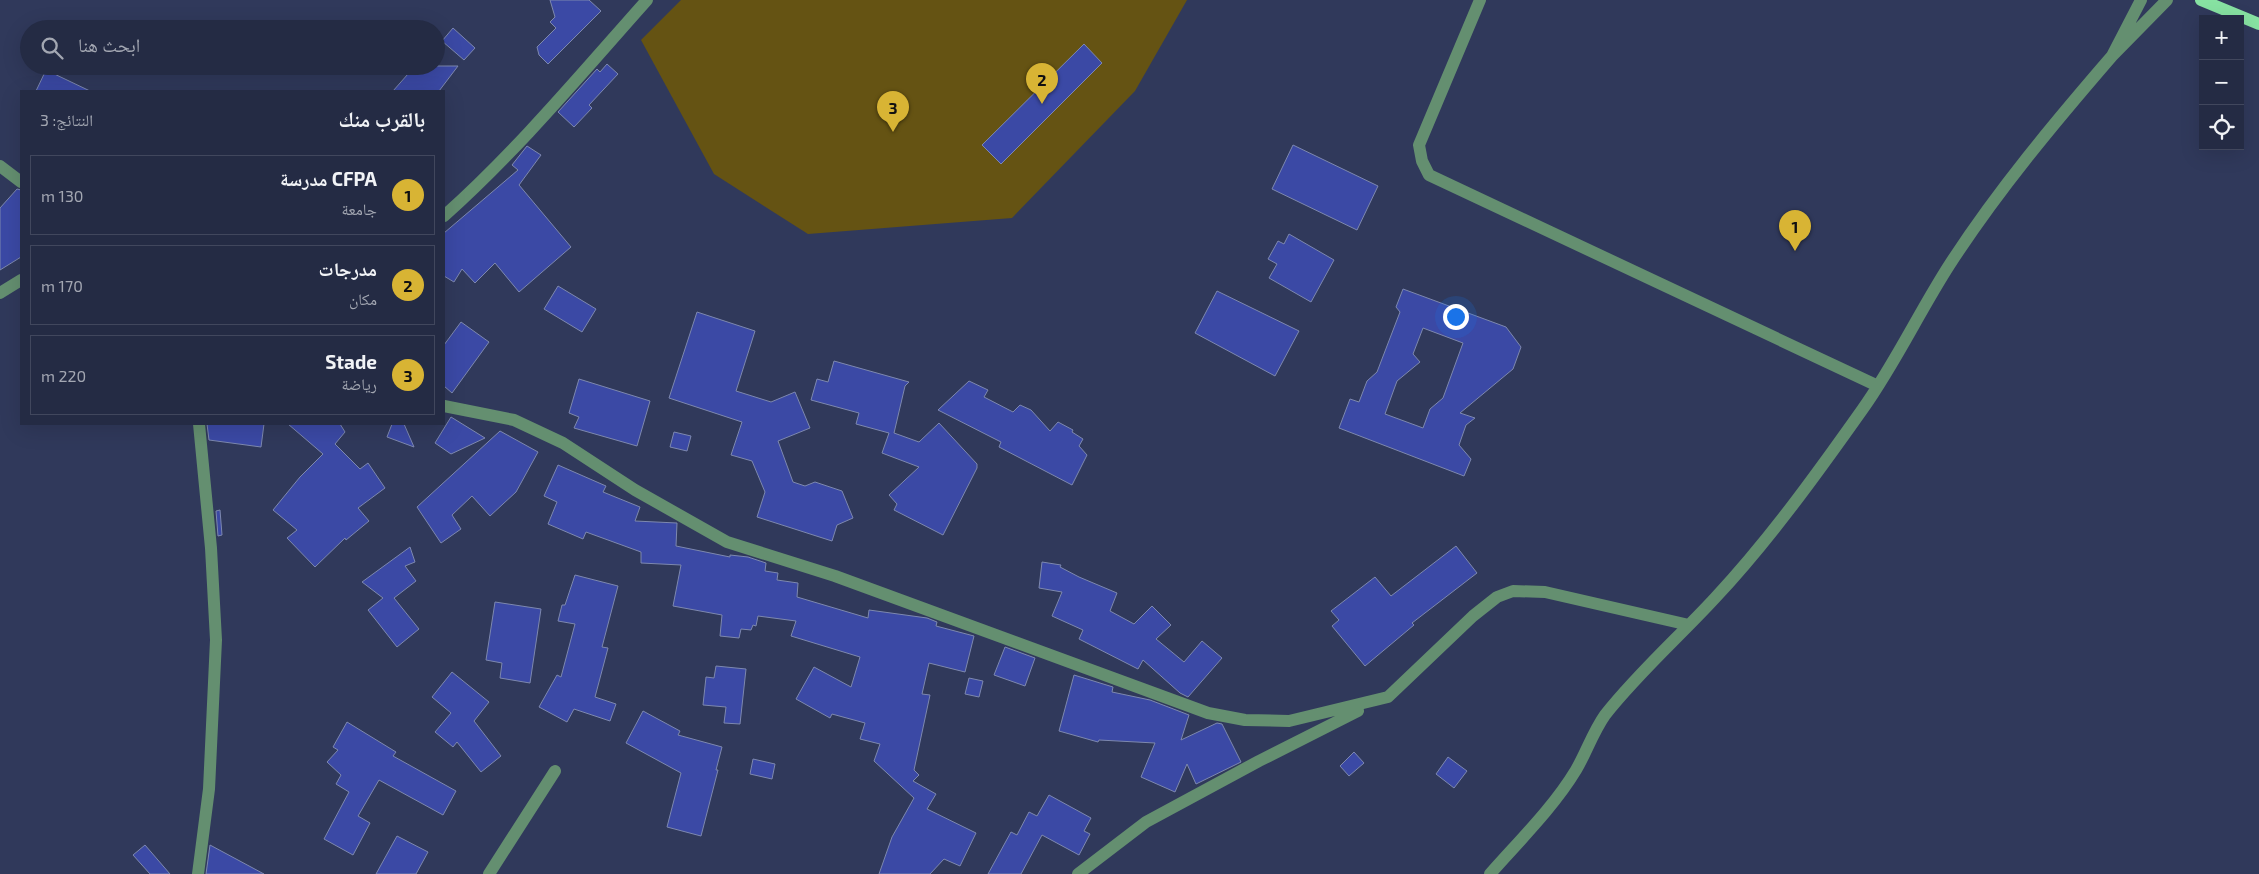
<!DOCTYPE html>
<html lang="ar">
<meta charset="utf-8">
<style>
:root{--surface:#242b44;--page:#2c334b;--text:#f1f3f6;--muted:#a3a7b2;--line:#41475d;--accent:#d8b434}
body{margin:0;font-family:"Exo 2","Noto Naskh Arabic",sans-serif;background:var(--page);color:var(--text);direction:rtl}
.controls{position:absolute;right:15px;top:15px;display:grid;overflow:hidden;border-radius:0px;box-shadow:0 5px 20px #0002}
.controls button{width:45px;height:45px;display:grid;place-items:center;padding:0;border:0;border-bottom:1px solid var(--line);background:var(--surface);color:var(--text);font:25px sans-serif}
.you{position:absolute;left:1455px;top:316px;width:18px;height:18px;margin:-12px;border:4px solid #fff;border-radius:50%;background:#1a73e8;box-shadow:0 0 0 8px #1a73e833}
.badge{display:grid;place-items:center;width:32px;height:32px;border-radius:50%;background:var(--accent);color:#111;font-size:16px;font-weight:700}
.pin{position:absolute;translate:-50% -41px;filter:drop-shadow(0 1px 2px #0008)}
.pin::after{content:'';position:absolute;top:26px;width:18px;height:15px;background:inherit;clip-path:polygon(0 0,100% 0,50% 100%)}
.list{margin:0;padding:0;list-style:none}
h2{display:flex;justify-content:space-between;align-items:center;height:65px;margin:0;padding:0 20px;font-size:21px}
h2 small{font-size:16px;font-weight:400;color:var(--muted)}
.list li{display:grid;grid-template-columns:32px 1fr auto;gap:15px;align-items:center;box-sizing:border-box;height:80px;margin:0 10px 10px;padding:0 10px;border:1px solid var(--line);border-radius:0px}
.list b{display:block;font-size:19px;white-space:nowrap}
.list p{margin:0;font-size:16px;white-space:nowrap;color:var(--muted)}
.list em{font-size:16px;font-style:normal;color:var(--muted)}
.icon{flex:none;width:28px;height:28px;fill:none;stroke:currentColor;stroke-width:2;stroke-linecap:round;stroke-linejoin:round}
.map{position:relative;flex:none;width:2259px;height:874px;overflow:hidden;direction:ltr}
.search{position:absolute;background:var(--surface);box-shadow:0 5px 20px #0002;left:20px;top:20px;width:425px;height:55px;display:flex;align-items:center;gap:12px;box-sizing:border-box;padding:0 18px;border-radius:28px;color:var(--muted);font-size:19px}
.panel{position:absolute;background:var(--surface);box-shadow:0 5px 20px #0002;left:20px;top:90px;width:425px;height:335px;border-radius:0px;direction:rtl}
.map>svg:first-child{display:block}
.green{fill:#655313}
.building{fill:#3b49a5;stroke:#7d88af;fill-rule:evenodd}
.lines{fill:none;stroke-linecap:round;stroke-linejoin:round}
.minor{stroke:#648f70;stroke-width:12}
.major{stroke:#87e2a2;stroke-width:12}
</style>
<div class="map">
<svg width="2259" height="874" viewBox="0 0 2259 874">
<rect width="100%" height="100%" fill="#30395b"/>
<path class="green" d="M681 0H1187L1135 91 1012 218 808 234 714 174 641 40Z"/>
<path class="building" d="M550 0H589L601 11 548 64 539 55 537 47 556 28 550 22 555 17Z
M453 28 475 48 464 60 442 41Z
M1084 44 1102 63 1001 164 982 145Z
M607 64 618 74 589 105 592 108 574 127 558 112 597 69 600 72Z
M415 66H458L439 91H393Z
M46 70 90 91H36Z
M1293 145 1378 186 1357 230 1272 189Z
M527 146 541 155 519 185 571 247 519 292 495 263 475 283 462 269 454 282 444 276V233L518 170 512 165Z
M17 189 21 190V257L0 270V208Z
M1289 234 1334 260 1311 302 1269 278 1277 264 1268 259 1278 241 1284 244Z
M558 286 596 309 582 332 544 309Z
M1403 289 1506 327 1521 347 1513 369 1460 413 1475 418 1466 425 1459 445 1471 459 1464 476 1339 428 1350 399 1359 402 1367 381 1377 372 1400 312 1396 307ZM1423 328 1463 343 1443 398 1430 409 1423 428 1385 414 1397 381 1420 362 1413 354Z
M1217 291 1299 331 1275 376 1195 333Z
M697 312 755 331 736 391 771 402 795 392 810 428 778 441 793 482 805 486 815 482 842 491 853 518 837 525 832 541 757 517 765 492 752 461 731 455 742 422 669 398Z
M461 322 489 342 452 393 444 386V345Z
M834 361 909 382 905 386 894 433 919 442 939 423 977 464V468L943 535 894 510 897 504 889 495 919 467 882 453 889 433 856 424 859 413 811 400 817 379 828 382Z
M579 379 650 401 637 446 574 428 579 417 569 413Z
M969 381 988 390 984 397 1013 412 1020 405 1031 410 1050 431 1058 422 1073 430 1072 432 1083 439 1079 446 1087 455 1072 485 999 447 1001 442 938 410Z
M451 417 485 438 451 454 435 443Z
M207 424H264L261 447 209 440Z
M288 424H340L345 432 335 444 360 469 368 463 385 488 358 508 369 521 346 540 345 538 315 567 287 538 297 530 273 510 300 477 323 454Z
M392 424H404L414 447 387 437Z
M500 431 538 452 516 492 490 516 472 496 452 515 461 529 441 543 417 507Z
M674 432 691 436 687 451 670 447Z
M558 465 606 486 603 492 640 507 635 521 677 523 676 546 730 557V555L748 557 766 563 765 571 778 573 777 580 798 583 797 597 868 618 869 610 927 618 937 622 936 626 974 636 965 672 929 663 922 694 930 695 914 770 919 775 913 781 936 794 927 809 976 833 960 866 944 859 930 874H879L892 837 914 798 874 761 880 744 860 739 865 723 832 714 830 718 796 699 814 667 851 687 860 657 791 636 796 621 758 616 756 626 753 625 751 630 741 629 739 638 720 636 722 615 673 606 681 565 641 563V552L586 532 583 539 548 524 557 502 544 496Z
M220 510 222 535 218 536 216 511Z
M1456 546 1477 573 1412 623 1414 625 1365 666 1332 626 1339 620 1331 611 1375 577 1391 596Z
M410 547 415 562 405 566 416 581 394 598 419 629 397 647 368 610 383 598 362 582Z
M1042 562 1061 565 1060 567 1079 577 1117 593 1110 611 1134 624 1152 606 1171 625 1156 639 1184 662 1202 641 1222 658 1188 697 1180 693 1143 660 1138 669 1079 639 1083 630 1052 616 1062 592 1039 588Z
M575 575 618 586 602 647 608 648 595 697 616 704 610 721 574 709 567 722 539 707 557 675 561 677 575 624 558 621 562 605H565Z
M495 602 541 609 530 683 500 678 502 663 486 660Z
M1005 647 1035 658 1025 686 994 675Z
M716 666 746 669 740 724 724 723 726 707 703 705 706 677 714 678Z
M452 672 489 702 474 721 501 756 481 772 457 742 453 747 435 732 451 713 432 697Z
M1074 675 1113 687 1112 692 1150 700 1189 715 1181 740 1217 723 1222 724 1241 762 1196 784 1187 764 1175 792 1141 777 1155 743 1099 740 1098 742 1059 731Z
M969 678 983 681 979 697 965 694Z
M643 711 680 731 678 735 722 747 716 770H718L701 836 667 827 681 773 626 743Z
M347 722 396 752 393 756 456 791 443 815 379 780 358 816 370 823 353 855 324 839 349 792 336 784 341 775 327 762 338 750 333 747Z
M1354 752 1364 763 1349 776 1340 766Z
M1448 757 1467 771 1454 788 1436 774Z
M753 759 775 764 772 779 750 774Z
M1049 795 1091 818 1084 831 1090 834 1079 855 1042 835 1021 874H988L1011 832 1017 835 1029 812 1037 816Z
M397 836 428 852 416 874H376Z
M145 845 170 874H150L133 855Z
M210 845 264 874H206Z"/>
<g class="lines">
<path class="minor" d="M1480 0 1419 145 1422 161 1429 175 1878 386
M2141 0 2112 56 2167 0
M0 166 21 182
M444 216C517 151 581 74 647 0
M0 293 21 280
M444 406 514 420 563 443 635 490 727 542 835 576 1208 713 1245 720 1289 721 1388 697 1473 616 1497 597 1513 591 1545 592 1689 625
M198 874 209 789 216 640 211 548 199 424
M489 874 555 771
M1078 874 1146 822 1259 761 1358 711
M1490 874C1519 841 1553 808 1576 770 1586 753 1593 732 1605 715 1638 673 1679 637 1715 598 1769 540 1816 475 1862 410 1895 364 1919 312 1950 264 1998 190 2055 122 2112 56"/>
<path class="major" d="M2201 0 2259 24"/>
</g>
</svg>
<div class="controls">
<button>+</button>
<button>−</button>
<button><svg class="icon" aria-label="locate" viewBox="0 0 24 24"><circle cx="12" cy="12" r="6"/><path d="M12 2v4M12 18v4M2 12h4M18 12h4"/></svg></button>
</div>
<div class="you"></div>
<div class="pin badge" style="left:1795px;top:251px">1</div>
<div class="pin badge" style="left:1042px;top:104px">2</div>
<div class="pin badge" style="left:893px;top:132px">3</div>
<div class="search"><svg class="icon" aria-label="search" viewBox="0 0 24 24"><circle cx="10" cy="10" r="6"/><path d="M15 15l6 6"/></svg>ابحث هنا</div>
<section class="panel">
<h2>بالقرب منك<small>النتائج: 3</small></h2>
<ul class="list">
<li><span class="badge">1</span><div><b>CFPA مدرسة</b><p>جامعة</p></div><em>130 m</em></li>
<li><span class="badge">2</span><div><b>مدرجات</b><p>مكان</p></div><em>170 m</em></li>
<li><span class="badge">3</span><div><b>Stade</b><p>رياضة</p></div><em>220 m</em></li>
</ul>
</section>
</div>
